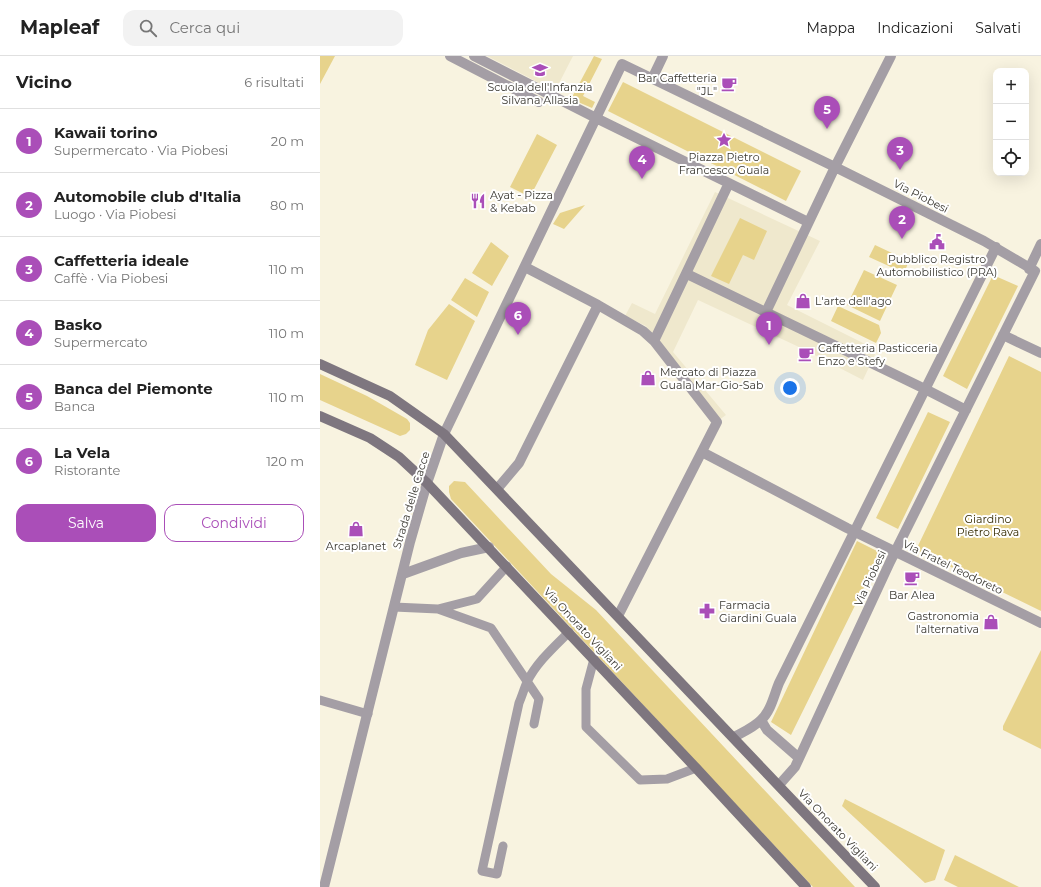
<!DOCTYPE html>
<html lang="it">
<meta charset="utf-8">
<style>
:root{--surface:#fff;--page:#f2f2f2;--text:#222;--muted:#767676;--line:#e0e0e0;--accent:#aa4eb8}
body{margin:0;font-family:Montserrat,sans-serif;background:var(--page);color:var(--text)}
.controls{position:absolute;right:12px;top:12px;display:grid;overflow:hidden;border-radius:8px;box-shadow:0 4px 16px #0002}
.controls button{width:36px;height:36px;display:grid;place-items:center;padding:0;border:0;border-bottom:1px solid var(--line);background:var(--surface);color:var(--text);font:20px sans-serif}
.you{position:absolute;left:470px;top:332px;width:14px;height:14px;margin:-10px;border:3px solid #fff;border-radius:50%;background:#1a73e8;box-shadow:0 0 0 6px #1a73e833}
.badge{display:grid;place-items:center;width:26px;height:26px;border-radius:50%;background:var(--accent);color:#fff;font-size:13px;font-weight:700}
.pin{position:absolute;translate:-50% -33px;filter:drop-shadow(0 1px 2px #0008)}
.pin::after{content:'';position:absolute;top:21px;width:14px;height:12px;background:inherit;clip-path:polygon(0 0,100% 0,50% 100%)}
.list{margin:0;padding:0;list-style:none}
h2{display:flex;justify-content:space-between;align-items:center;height:52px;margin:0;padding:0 16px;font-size:17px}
h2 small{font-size:13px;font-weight:400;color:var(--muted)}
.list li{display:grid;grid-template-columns:26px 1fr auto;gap:12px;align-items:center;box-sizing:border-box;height:64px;padding:0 16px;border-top:1px solid var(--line)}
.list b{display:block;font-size:15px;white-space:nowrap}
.list p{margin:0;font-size:13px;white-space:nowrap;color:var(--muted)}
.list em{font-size:13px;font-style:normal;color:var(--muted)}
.actions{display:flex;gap:8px;padding:12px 16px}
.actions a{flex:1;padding:9px 0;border:1px solid var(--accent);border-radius:12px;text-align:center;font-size:14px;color:var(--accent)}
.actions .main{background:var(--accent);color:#fff}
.icon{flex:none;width:22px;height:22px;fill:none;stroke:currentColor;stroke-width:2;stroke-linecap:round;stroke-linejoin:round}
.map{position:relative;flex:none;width:721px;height:831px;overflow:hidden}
header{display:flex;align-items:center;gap:24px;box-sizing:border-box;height:56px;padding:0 20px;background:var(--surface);border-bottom:1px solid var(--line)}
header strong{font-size:19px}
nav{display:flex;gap:22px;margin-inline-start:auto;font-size:14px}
.search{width:280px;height:36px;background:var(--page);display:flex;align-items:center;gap:10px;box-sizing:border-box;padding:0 14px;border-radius:12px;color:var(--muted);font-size:15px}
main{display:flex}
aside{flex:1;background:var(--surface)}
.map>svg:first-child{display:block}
.built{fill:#efe8cd}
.green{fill:#e7d38c}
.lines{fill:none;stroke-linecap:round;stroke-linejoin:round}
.service{stroke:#a49ea5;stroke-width:9}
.pedestrian{stroke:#a49ea5;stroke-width:10}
.minor{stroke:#a49ea5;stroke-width:10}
.secondary{stroke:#7e767f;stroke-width:10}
.labels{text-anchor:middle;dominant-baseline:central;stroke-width:4;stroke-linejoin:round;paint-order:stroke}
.poi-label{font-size:11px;fill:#393730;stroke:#fff}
.street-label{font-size:11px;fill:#393730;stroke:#fff}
.park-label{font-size:11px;fill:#342a00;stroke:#fff}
</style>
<header>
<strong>Mapleaf</strong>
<div class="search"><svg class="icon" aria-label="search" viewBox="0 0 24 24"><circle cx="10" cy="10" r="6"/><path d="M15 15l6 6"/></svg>Cerca qui</div>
<nav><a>Mappa</a><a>Indicazioni</a><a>Salvati</a></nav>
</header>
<main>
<aside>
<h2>Vicino<small>6 risultati</small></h2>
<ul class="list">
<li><span class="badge">1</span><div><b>Kawaii torino</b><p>Supermercato · Via Piobesi</p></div><em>20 m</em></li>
<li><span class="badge">2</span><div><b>Automobile club d'Italia</b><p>Luogo · Via Piobesi</p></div><em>80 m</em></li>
<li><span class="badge">3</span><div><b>Caffetteria ideale</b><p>Caffè · Via Piobesi</p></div><em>110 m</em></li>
<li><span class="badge">4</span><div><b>Basko</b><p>Supermercato</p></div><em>110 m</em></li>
<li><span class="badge">5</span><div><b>Banca del Piemonte</b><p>Banca</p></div><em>110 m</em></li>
<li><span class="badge">6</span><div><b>La Vela</b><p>Ristorante</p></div><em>120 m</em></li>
</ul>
<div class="actions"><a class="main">Salva</a><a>Condividi</a></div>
</aside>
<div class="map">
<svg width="721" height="831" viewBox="0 0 721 831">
<rect width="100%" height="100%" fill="#f8f3e0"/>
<path class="built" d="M167 0H253L235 35Z
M395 136 500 185 467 249 557 294 543 324 479 291 378 244 353 296 406 359 399 364 326 270 305 260 312 247 335 258Z"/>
<path class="green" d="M0 0H15L0 28Z
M274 0 282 3 263 40 275 46 272 52 251 43Z
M303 26 481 115 466 145 288 55Z
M217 78 237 89 210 141 190 131Z
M265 149 244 173 233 168 240 157Z
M420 162 447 175 434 204 423 199 409 228 391 220Z
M171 186 189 200 172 230 152 217Z
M555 189 589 205 584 217 549 201Z
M544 214 577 229 560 265 527 249Z
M673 219 698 230 647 333 623 320Z
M145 222 169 236 157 261 131 244Z
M129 248 155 265 127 324 95 309 108 274Z
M518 250 559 269 561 277 556 287 511 265Z
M689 300 721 316V555L596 494Z
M0 318 47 340 87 363 90 367V374L86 378 80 380 0 344Z
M608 356 630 366 578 473 556 462Z
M134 425 145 426 231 518 276 554 535 831H493L131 443 129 436V430Z
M537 485 561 497 471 679 451 666Z
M721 594V693L683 674V670Z
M525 743 625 794 615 824 605 827 522 750Z
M635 799 699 831H638L624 824Z"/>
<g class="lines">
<path class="service" d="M74 551 118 553 157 543 187 510
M118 553 171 572 219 643 214 668
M274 603 266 633V671L320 724 347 723 376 712
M0 644 48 658
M183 790 177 818 162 815 199 647C202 640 204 633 207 626 216 607 234 591 249 576"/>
<path class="pedestrian" d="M130 0 219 46"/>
<path class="minor" d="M154 0 276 62 488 166
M332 23 343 0
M205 211 278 249 323 275 334 285 397 366 298 560
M709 213 721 188
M367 218 605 333 646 354
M446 256 515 111 571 0
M683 279 721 297
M334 285 409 127
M382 396 527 472 721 567
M177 433 199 407 278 249
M83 518 141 497 169 491
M441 664 447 674 479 702
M414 681C423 676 433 672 441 664 451 655 454 639 459 627L676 191
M4 831 90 486 107 427 124 378 302 8 515 111 664 185 715 215 570 506 475 711 459 729"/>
<path class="secondary" d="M0 308 70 340 124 378 555 831
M0 360 50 382 79 401 107 427 376 712 486 831"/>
</g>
<defs>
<symbol id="school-bare" viewBox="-9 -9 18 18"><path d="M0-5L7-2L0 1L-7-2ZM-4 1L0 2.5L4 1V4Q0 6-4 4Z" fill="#aa4eb8" stroke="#fff" stroke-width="2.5" paint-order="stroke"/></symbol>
<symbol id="cafe-bare" viewBox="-9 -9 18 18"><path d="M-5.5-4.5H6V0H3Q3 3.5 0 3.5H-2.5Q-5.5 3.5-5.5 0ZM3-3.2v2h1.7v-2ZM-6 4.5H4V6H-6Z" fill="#aa4eb8" stroke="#fff" stroke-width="2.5" paint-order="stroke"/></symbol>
<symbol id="sight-bare" viewBox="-9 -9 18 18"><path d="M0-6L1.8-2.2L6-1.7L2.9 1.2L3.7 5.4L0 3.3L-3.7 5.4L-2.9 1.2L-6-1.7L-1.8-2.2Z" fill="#aa4eb8" stroke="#fff" stroke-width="2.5" paint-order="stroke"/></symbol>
<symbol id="restaurant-bare" viewBox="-9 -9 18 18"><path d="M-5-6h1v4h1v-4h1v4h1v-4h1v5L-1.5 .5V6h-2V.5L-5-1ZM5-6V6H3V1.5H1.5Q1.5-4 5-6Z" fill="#aa4eb8" stroke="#fff" stroke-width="2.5" paint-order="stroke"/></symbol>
<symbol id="civic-bare" viewBox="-9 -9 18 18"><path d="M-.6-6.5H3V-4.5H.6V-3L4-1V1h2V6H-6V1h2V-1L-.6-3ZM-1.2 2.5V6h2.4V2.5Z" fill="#aa4eb8" stroke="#fff" stroke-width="2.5" paint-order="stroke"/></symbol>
<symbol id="shop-bare" viewBox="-9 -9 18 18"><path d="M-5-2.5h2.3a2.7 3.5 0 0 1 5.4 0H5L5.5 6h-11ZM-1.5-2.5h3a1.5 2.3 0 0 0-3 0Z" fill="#aa4eb8" stroke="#fff" stroke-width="2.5" paint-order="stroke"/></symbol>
<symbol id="pharmacy-bare" viewBox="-9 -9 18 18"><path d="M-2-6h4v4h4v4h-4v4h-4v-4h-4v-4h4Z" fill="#aa4eb8" stroke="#fff" stroke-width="2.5" paint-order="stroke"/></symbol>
</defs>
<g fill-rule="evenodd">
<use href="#school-bare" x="209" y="3" width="22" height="22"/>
<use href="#cafe-bare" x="398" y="17" width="22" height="22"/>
<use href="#sight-bare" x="393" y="73" width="22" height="22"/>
<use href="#restaurant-bare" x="147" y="134" width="22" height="22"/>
<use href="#civic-bare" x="606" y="175" width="22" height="22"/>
<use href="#shop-bare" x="472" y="234" width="22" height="22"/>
<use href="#cafe-bare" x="475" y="287" width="22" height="22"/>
<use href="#shop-bare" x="317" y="311" width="22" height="22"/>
<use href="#shop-bare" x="25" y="462" width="22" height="22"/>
<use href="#cafe-bare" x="581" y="511" width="22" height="22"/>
<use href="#pharmacy-bare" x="376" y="544" width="22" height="22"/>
<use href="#shop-bare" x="660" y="555" width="22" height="22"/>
</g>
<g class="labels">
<g class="poi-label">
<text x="397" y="22" text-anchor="end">Bar Caffetteria<tspan x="397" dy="13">"JL"</tspan></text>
<text x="220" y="31">Scuola dell'Infanzia<tspan x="220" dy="13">Silvana Allasia</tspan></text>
<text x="404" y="101">Piazza Pietro<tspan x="404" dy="13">Francesco Guala</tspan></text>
<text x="170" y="139" text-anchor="start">Ayat - Pizza<tspan x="170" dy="13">&amp; Kebab</tspan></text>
<text x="617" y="203">Pubblico Registro<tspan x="617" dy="13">Automobilistico (PRA)</tspan></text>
<text x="495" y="245" text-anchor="start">L'arte dell'ago</text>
<text x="498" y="292" text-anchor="start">Caffetteria Pasticceria<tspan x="498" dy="13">Enzo e Stefy</tspan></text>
<text x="340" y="316" text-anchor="start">Mercato di Piazza<tspan x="340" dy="13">Guala Mar-Gio-Sab</tspan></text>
<text x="36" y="490">Arcaplanet</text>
<text x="592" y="539">Bar Alea</text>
<text x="399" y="549" text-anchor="start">Farmacia<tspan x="399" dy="13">Giardini Guala</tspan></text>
<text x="659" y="560" text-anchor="end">Gastronomia<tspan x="659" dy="13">l'alternativa</tspan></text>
</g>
<g class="street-label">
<text transform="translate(601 140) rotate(27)">Via Piobesi</text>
<text transform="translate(91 444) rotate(-73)">Strada delle Cacce</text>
<text transform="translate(633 511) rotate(26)">Via Fratel Teodoreto</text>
<text transform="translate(550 522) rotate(-65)">Via Piobesi</text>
<text transform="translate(263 573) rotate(47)">Via Onorato Vigliani</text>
<text transform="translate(518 774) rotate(46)">Via Onorato Vigliani</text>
</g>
<g class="park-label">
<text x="668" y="463">Giardino<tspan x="668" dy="13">Pietro Rava</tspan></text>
</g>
</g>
</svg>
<div class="controls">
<button>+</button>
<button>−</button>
<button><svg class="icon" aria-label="locate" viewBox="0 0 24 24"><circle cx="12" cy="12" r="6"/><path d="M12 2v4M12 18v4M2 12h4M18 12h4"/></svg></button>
</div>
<div class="you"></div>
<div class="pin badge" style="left:449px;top:289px">1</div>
<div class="pin badge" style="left:582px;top:183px">2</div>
<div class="pin badge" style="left:580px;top:114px">3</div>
<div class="pin badge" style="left:322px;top:123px">4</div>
<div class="pin badge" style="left:507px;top:73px">5</div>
<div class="pin badge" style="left:198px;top:279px">6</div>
</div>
</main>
